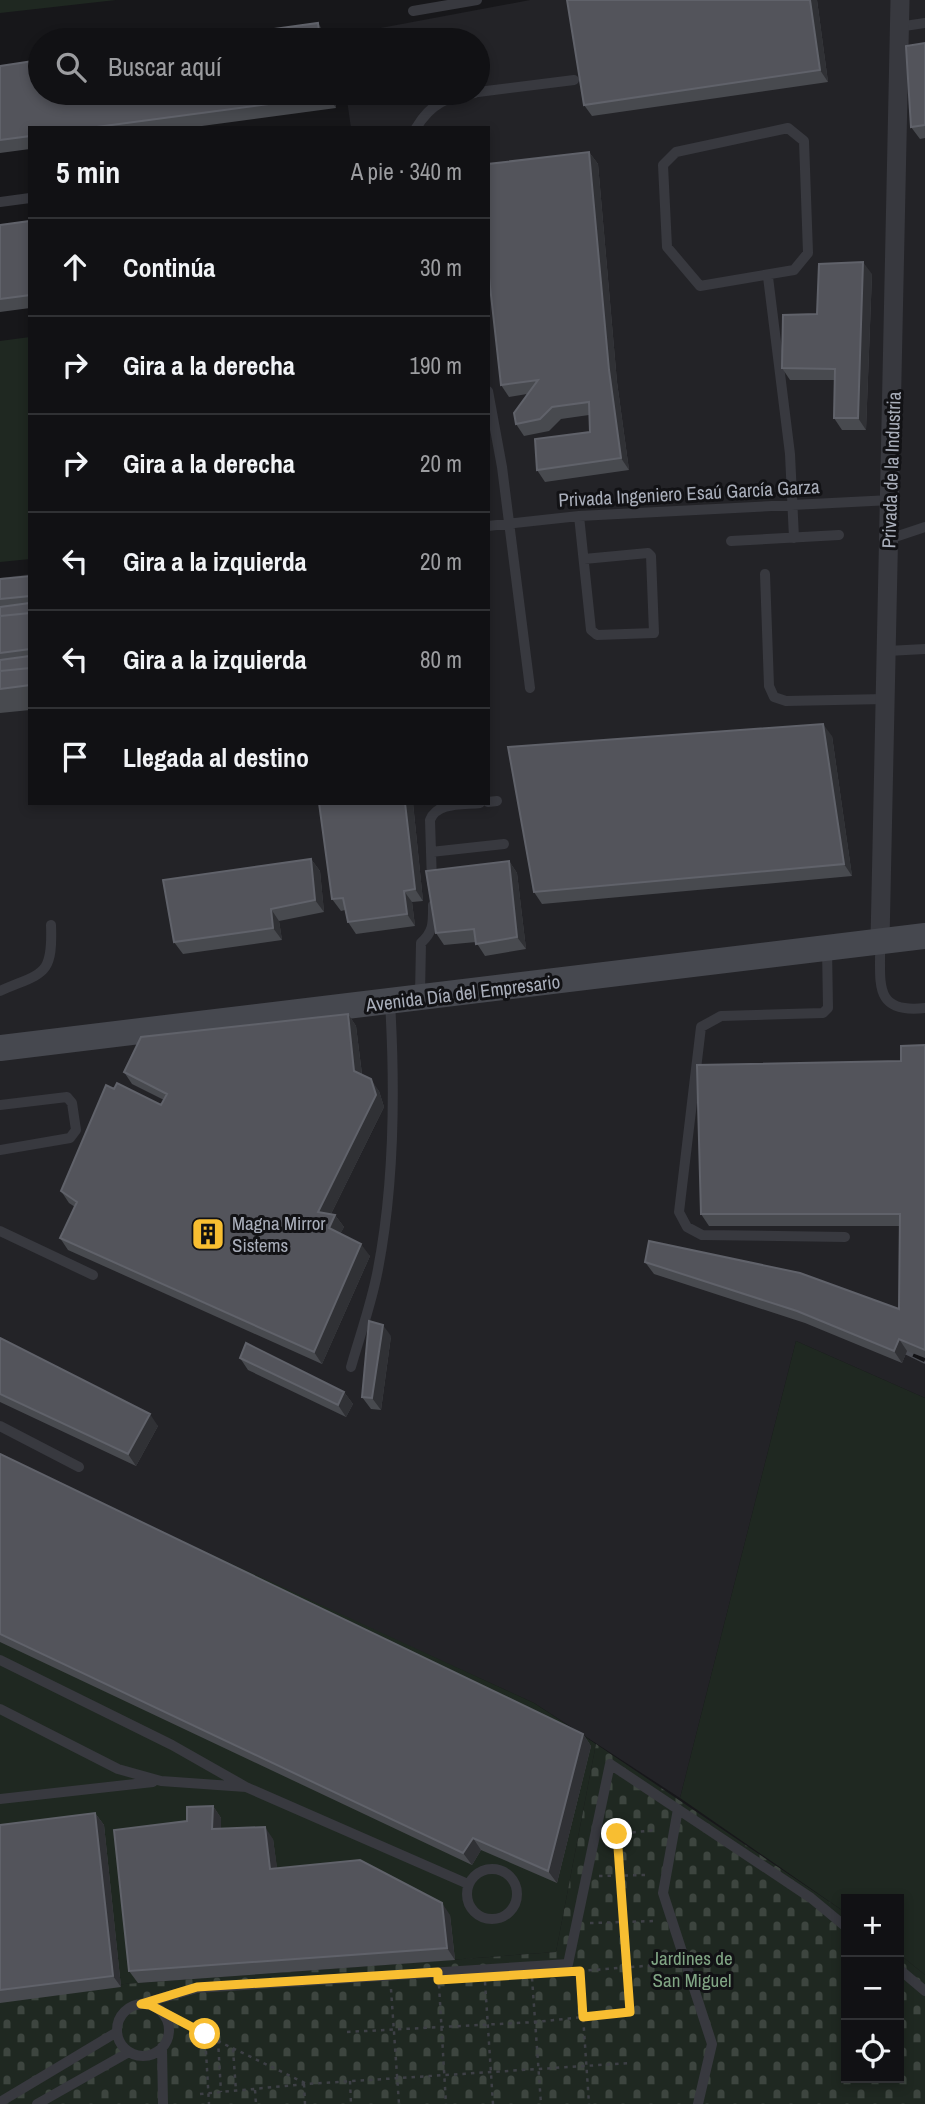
<!DOCTYPE html>
<html lang="es">
<meta charset="utf-8">
<style>
:root{--surface:#111114;--page:#1e1f22;--text:#f1f3f6;--muted:#9c9da0;--line:#303134}
body{margin:0;font-family:"Archivo Narrow",sans-serif;background:var(--page);color:var(--text)}
.controls{position:absolute;right:21px;bottom:21px;display:grid;overflow:hidden;border-radius:0px;box-shadow:0 4px 10px #0003}
.controls button{width:63px;height:63px;display:grid;place-items:center;padding:0;border:0;border-bottom:2px solid var(--line);background:var(--surface);color:var(--text);font:35px sans-serif}
.stop{position:absolute;width:21px;height:21px;margin:-16px;border:5px solid #f8be31;border-radius:50%;background:#fff}
.stop.end{background:#f8be31;border-color:#fff;box-shadow:0 2px 7px #0008}
.list{margin:0;padding:0;list-style:none}
h2{display:flex;justify-content:space-between;align-items:center;height:91px;margin:0;padding:0 28px;font-size:30px}
h2 small{font-size:23px;font-weight:400;color:var(--muted)}
.list li{display:grid;grid-template-columns:46px 1fr auto;gap:21px;align-items:center;box-sizing:border-box;height:98px;padding:0 28px;border-top:2px solid var(--line)}
.list b{display:block;font-size:26px;white-space:nowrap}
.list em{font-size:23px;font-style:normal;color:var(--muted)}
.icon{flex:none;width:38px;height:38px;fill:none;stroke:currentColor;stroke-width:2;stroke-linecap:round;stroke-linejoin:round}
.map{position:relative;flex:none;width:925px;height:2104px;overflow:hidden}
.search{position:absolute;background:var(--surface);box-shadow:0 4px 10px #0003;left:28px;top:28px;width:462px;height:77px;display:flex;align-items:center;gap:18px;box-sizing:border-box;padding:0 24px;border-radius:38px;color:var(--muted);font-size:26px}
.panel{position:absolute;background:var(--surface);box-shadow:0 4px 10px #0003;left:28px;top:126px;width:462px;height:679px;border-radius:0px}
.map>svg:first-child{display:block}
.built{fill:#232327}
.grass{fill:#1f2821}
.cemetery{fill:url(#cemetery-stones)}
.lines{fill:none;stroke-linecap:round;stroke-linejoin:round}
.path{stroke:#3e4046;stroke-width:2.5;stroke-dasharray:3.5 5;stroke-linecap:butt}
.lane{stroke:#38393f;stroke-width:10}
.street{stroke:#38393f;stroke-width:19}
.secondary{stroke:#46484f;stroke-width:26}
.rail-casing{stroke:#4b4d54;stroke-width:7}
.rail{stroke:#121215;stroke-width:4.5;stroke-dasharray:13;stroke-linecap:butt}
.wall{fill:#484a4f}
.shaded-wall{fill:#303135}
.building{fill:#53545b;stroke:#60626a;stroke-width:2}
.route{stroke:#f8be31;stroke-width:9}
.labels{text-anchor:middle;dominant-baseline:central;stroke-width:6;stroke-linejoin:round;paint-order:stroke}
.street-label{font-size:19px;fill:#a9aeba;stroke:#121215}
.poi-label{font-size:19px;fill:#a9aeba;stroke:#121215;text-anchor:start}
.park-label{font-size:19px;fill:#80a584;stroke:#121215}
</style>
<div class="map">
<svg width="925" height="2104" viewBox="0 0 925 2104">
<defs>
<pattern id="cemetery-stones" width="16" height="16" patternUnits="userSpaceOnUse" patternTransform="scale(1.75)"><rect width="16" height="16" fill="#1f2821"/><path d="M2 7V4a2 2 0 0 1 4 0v3zM10 15v-3a2 2 0 0 1 4 0v3z" fill="#3d453f"/></pattern>
</defs>
<rect width="100%" height="100%" fill="#17171a"/>
<path class="built" d="M530 0H925V1398L796 1341 680 1798 534 1703 124 1517 0 1457V578L30 574V803H488V128H351L346 93H478V40H339L338 36Z"/>
<path class="grass" d="M0 0H116L0 13Z
M30 337V559L0 562V341Z
M796 1341 925 1398V1975L899 1954V1899H846V1913L680 1798Z
M0 1457 534 1703 596 1744 556 1952 98 1986 0 1999Z"/>
<path class="cemetery" d="M596 1744 846 1913V2078H899V1954L925 1975V2104H0V1999L98 1986 556 1952Z"/>
<g class="lines">
<path class="path" d="M607 1835 656 1830
M599 1876 646 1875
M590 1923 656 1921
M577 1971H580L589 2104
M580 1971 670 1964
M532 1978 541 2104
M485 1982 493 2104
M439 1985 446 2104
M391 1989 399 2104
M164 2015 307 2084 630 2063
M347 2032 536 2022 630 2012 617 1834
M205 2034 209 2104
M218 2040 221 2092
M233 2049 236 2091
M350 2081 351 2104
M304 2084 305 2104
M255 2090 256 2104
M200 2094 306 2084"/>
<path class="lane" d="M413 11 477 0
M898 27 925 23
M478 92 574 80
M416 128C431 103 448 96 475 93
M788 128 804 141 808 253 794 270 700 286 667 247 663 165 676 152Z
M0 202 30 198
M768 277 790 454 794 538
M488 391 502 467 530 688
M579 516 591 630 597 635 654 633 651 556 648 553 584 559
M488 526 579 516 891 500
M889 539 925 527
M731 541 839 535
M765 574 769 686 774 697 786 701 885 699
M887 651 925 649
M488 802 497 801
M431 852 504 844
M432 883 430 820C437 802 463 805 480 803
M880 943C881 982 872 1014 925 1008
M827 948 828 1008 823 1013 721 1016 701 1027 679 1212 687 1227 702 1235 845 1237
M0 991C43 972 53 977 51 925
M420 994 421 943C434 931 433 923 433 905
M0 1105 67 1097 72 1103 76 1130 70 1138 0 1150
M0 1231 93 1275
M351 1367C360 1335 372 1302 378 1269 394 1186 395 1087 390 1002
M0 1426 79 1467
M0 1660 172 1745 246 1787 161 1781 118 1769 0 1709
M246 1787 468 1884
M0 1799 153 1782
M678 1809 663 1893 712 2044 698 2104
M467 1894a25 25 0 1 1 50 0a25 25 0 1 1-50 0Z
M899 1969 925 1991
M141 2004 197 1988 568 1964 610 1764 811 1898 846 1927
M117 2030a26 26 0 1 1 52 0a26 26 0 1 1-52 0Z
M162 2047 163 2104
M0 2102 117 2032
M37 2104 129 2052"/>
<path class="street" d="M880 941 900 0"/>
<path class="secondary" d="M0 1048 925 936"/>
<defs>
<path id="rail" d="M890 1343 925 1360"/>
</defs>
<use href="#rail" class="rail-casing"/>
<use href="#rail" class="rail"/>
</g>
<path class="wall" d="M817 0 828 82 592 116 584 105Z
M925 43V138L920 139 911 127Z
M0 66 334 93 336 108 187 128H30V149L0 153Z
M589 152 598 164 617 382 629 470 545 482 537 470 590 432 589 415 561 419 549 431 524 436 516 424 527 394 509 397 501 385Z
M30 221V308L0 312V225Z
M872 274 866 430H842L834 418 835 380H790L782 368 817 314Z
M30 576V710L0 713V579Z
M832 736 852 876 542 904 534 892Z
M319 803H413L423 901 412 902 415 926 356 934 348 922 345 910 341 911 332 899Z
M311 859 320 871 324 912 279 921 282 940 183 954 174 942Z
M509 861 517 873 526 949 485 956 476 942 444 945 436 933Z
M348 1014 356 1026 362 1074 379 1091 384 1107 331 1214 335 1215 344 1227 340 1234 370 1256 322 1364 68 1250 60 1238 75 1207 69 1203 61 1191 114 1089 161 1105 164 1100 132 1084 124 1072Z
M925 1045V1358L907 1351 902 1363 805 1323 654 1274 645 1262 899 1309V1226H709L701 1214 901 1061Z
M391 1336 381 1410 371 1409 362 1397Z
M0 1338 158 1426 136 1466 0 1402Z
M240 1358 344 1392 353 1404 346 1417 248 1370Z
M0 1454 583 1734 591 1746 557 1883 481 1850 472 1865 0 1642Z
M213 1806 221 1818V1829L273 1839 277 1869 450 1915 455 1960 138 1983 129 1971 187 1821Z
M95 1813 104 1825 121 1987 0 2003V1825Z"/>
<path class="shaded-wall" d="M810 0H817L828 82 820 70Z
M318 23 326 35 327 40H320Z
M327 93H334L336 108 328 96Z
M589 152 598 164 617 382 629 470 621 458 609 370Z
M863 262 872 274 866 430 858 418Z
M823 724 832 736 852 876 844 864Z
M405 803H413L423 901 415 889Z
M311 859 320 871 324 912 315 900Z
M509 861 517 873 526 949 517 937Z
M404 891 412 902 415 926 407 914Z
M271 909 279 921 282 940 273 928Z
M348 1014 356 1026 363 1083 354 1071Z
M371 1079 379 1091 384 1107 326 1224 318 1212Z
M335 1215 344 1227 337 1240 329 1228Z
M361 1244 370 1256 322 1364 314 1352Z
M383 1325 391 1336 381 1410 372 1398Z
M899 1339 907 1351 902 1363 894 1351Z
M344 1392 353 1404 346 1417 338 1405Z
M150 1414 158 1426 136 1466 128 1454Z
M583 1734 591 1746 557 1883 548 1871Z
M213 1806 221 1818V1841L212 1829Z
M95 1813 104 1825 121 1987 113 1976Z
M265 1827 273 1839 279 1881 270 1869Z
M473 1838 481 1850 472 1865 463 1853Z
M442 1903 450 1915 455 1960 447 1948Z"/>
<path class="building" d="M567 0H810L820 70 584 105Z
M318 23 320 40H192Z
M925 43V125L911 127 906 46Z
M40 60V93H327L328 96 89 128H30V136L0 140V66Z
M589 152 609 370 621 458 537 470 535 439 590 432 589 402 552 407 540 419 516 424 514 413 538 380 501 385 488 268V164Z
M30 221V295L0 299V225Z
M863 262 858 418H834L835 369 782 368 783 315 817 314 819 264Z
M30 576V596L0 599V579Z
M30 603V613L0 616V607Z
M30 613V649L0 653V616Z
M30 656V668L0 671V660Z
M30 668V685L0 689V671Z
M823 724 844 864 534 892 508 747Z
M319 803H405L415 889 404 891 407 914 348 922 343 898 332 899Z
M311 859 315 900 271 909 273 928 174 942 163 880Z
M509 861 517 937 476 944 474 929 436 933 426 871Z
M348 1014 354 1071 371 1079 376 1095 318 1212 335 1215 329 1228 361 1244 314 1352 60 1238 77 1202 61 1191 106 1085 114 1089 117 1083 161 1105 167 1094 124 1072 141 1037Z
M925 1045V1350L899 1339 894 1351 797 1311 645 1262 649 1241 800 1273 899 1309 900 1214H701L697 1065 901 1061V1046Z
M369 1321 383 1325 372 1398 362 1397Z
M0 1338 150 1414 128 1454 0 1394Z
M246 1343 344 1392 338 1405 240 1358Z
M0 1454 583 1734 548 1871 473 1838 463 1853 0 1634Z
M213 1806 212 1829 265 1827 270 1869 360 1860 442 1903 447 1948 129 1971 114 1830 187 1821V1807Z
M95 1813 113 1976 0 1990V1825Z"/>
<g class="lines">
<path class="route" d="M205 2034 150 2005 141 2004 197 1987 438 1972V1980L580 1971 583 2017 630 2012 617 1834"/>
</g>
<defs>
<symbol id="building-square" viewBox="-11 -11 22 22"><rect x="-9" y="-9" width="18" height="18" rx="4" fill="#f8be31" stroke="#121215"/><path d="M-4-6H4V6H1V3H-1V6H-4ZM-2.5-4.3h1.7v1.8h-1.7ZM.8-4.3h1.7v1.8H.8ZM-2.5-1h1.7V.8h-1.7ZM.8-1h1.7V.8H.8Z" fill="#111"/></symbol>
</defs>
<g fill-rule="evenodd">
<use href="#building-square" x="189" y="1215" width="38" height="38"/>
</g>
<g class="labels">
<g class="street-label">
<text transform="translate(891 470) rotate(-88)">Privada de la Industria</text>
<text transform="translate(689 493) rotate(-3)">Privada Ingeniero Esaú García Garza</text>
<text transform="translate(463 993) rotate(-7)">Avenida Día del Empresario</text>
</g>
<g class="poi-label">
<text x="232" y="1223">Magna Mirror<tspan x="232" dy="22">Sistems</tspan></text>
</g>
<g class="park-label">
<text x="692" y="1958">Jardines de<tspan x="692" dy="22">San Miguel</tspan></text>
</g>
</g>
</svg>
<div class="controls">
<button>+</button>
<button>−</button>
<button><svg class="icon" aria-label="locate" viewBox="0 0 24 24"><circle cx="12" cy="12" r="6"/><path d="M12 2v4M12 18v4M2 12h4M18 12h4"/></svg></button>
</div>
<div class="stop" style="left:205px;top:2034px"></div>
<div class="stop end" style="left:617px;top:1834px"></div>
<div class="search"><svg class="icon" aria-label="search" viewBox="0 0 24 24"><circle cx="10" cy="10" r="6"/><path d="M15 15l6 6"/></svg>Buscar aquí</div>
<section class="panel">
<h2>5 min<small>A pie · 340 m</small></h2>
<ul class="list">
<li><svg class="icon" aria-label="ahead" viewBox="0 0 24 24"><path d="M12 20V5M6 11l6-6 6 6"/></svg><div><b>Continúa</b></div><em>30 m</em></li>
<li><svg class="icon" aria-label="right" viewBox="0 0 24 24"><path d="M7 20v-9h11M14 6l5 5-5 5"/></svg><div><b>Gira a la derecha</b></div><em>190 m</em></li>
<li><svg class="icon" aria-label="right" viewBox="0 0 24 24"><path d="M7 20v-9h11M14 6l5 5-5 5"/></svg><div><b>Gira a la derecha</b></div><em>20 m</em></li>
<li><svg class="icon" aria-label="left" viewBox="0 0 24 24"><path d="M17 20v-9H6M10 6l-5 5 5 5"/></svg><div><b>Gira a la izquierda</b></div><em>20 m</em></li>
<li><svg class="icon" aria-label="left" viewBox="0 0 24 24"><path d="M17 20v-9H6M10 6l-5 5 5 5"/></svg><div><b>Gira a la izquierda</b></div><em>80 m</em></li>
<li><svg class="icon" aria-label="arrive" viewBox="0 0 24 24"><path d="M6 21V4h12l-3 4 3 4H6"/></svg><div><b>Llegada al destino</b></div></li>
</ul>
</section>
</div>
